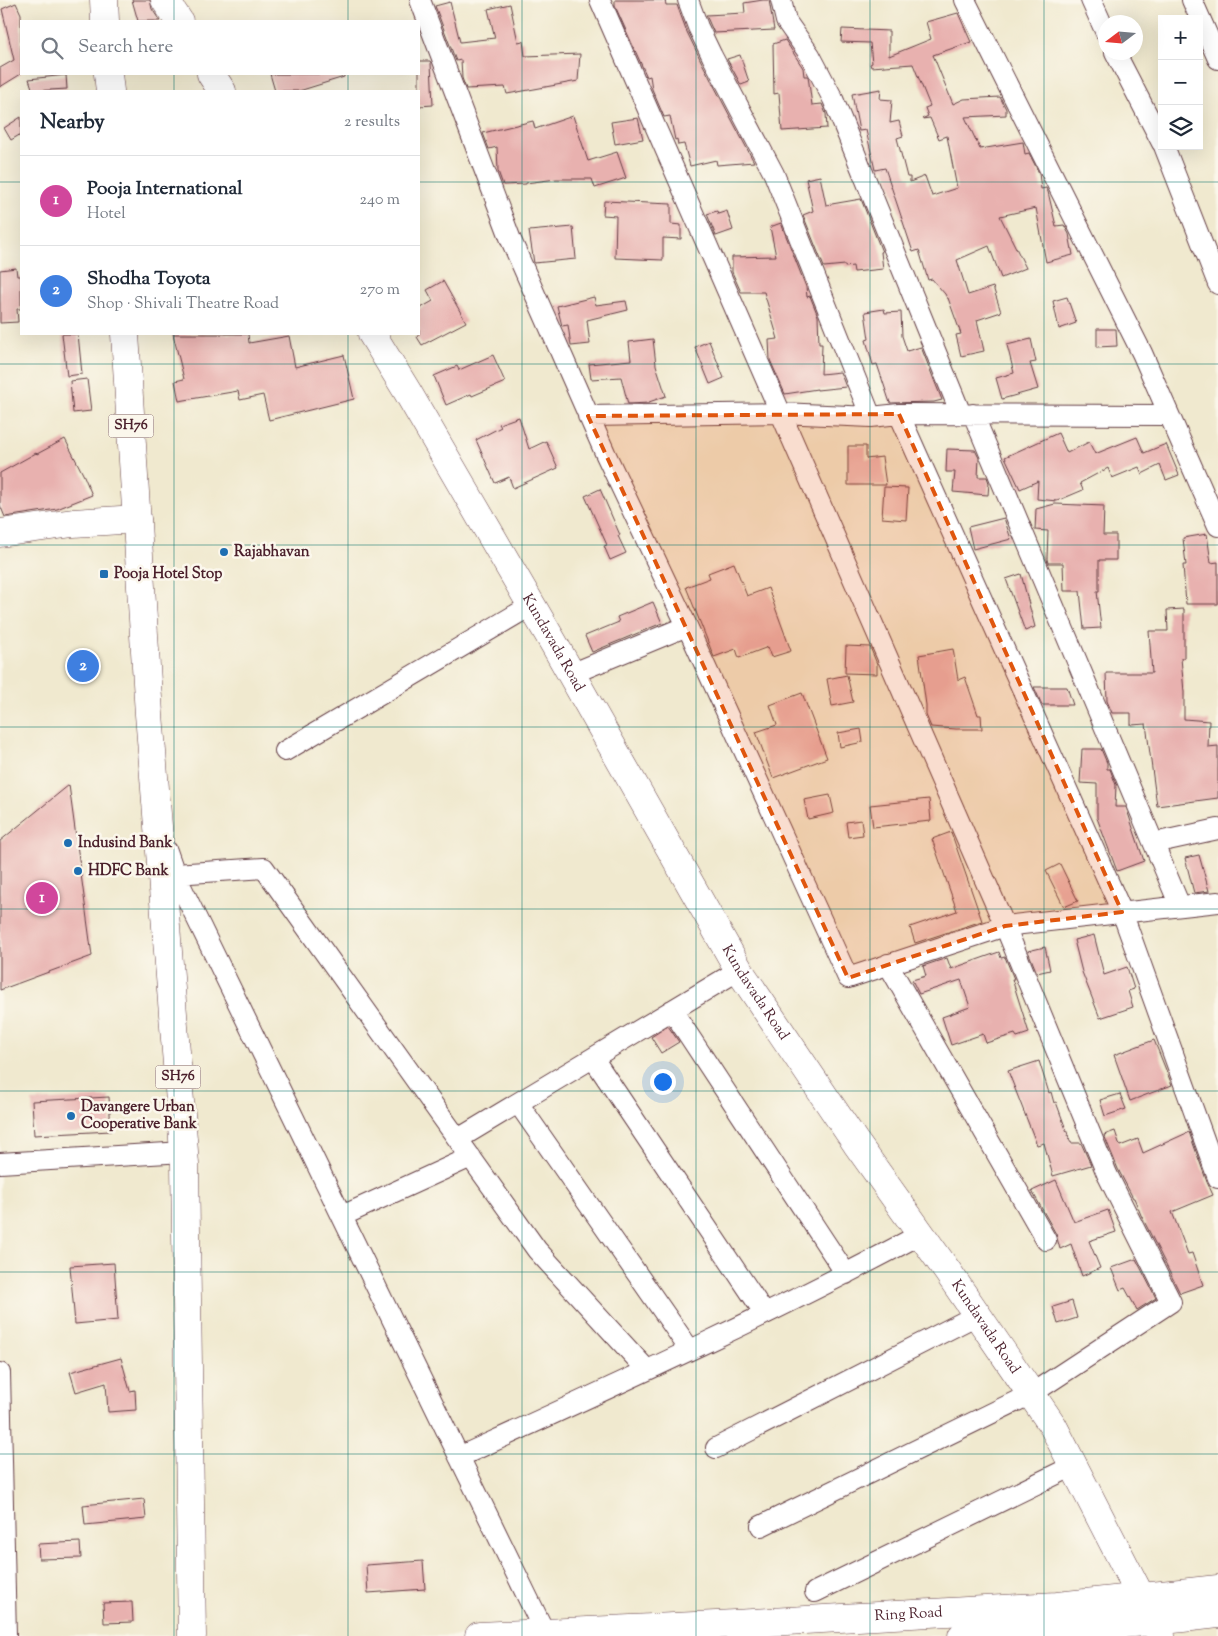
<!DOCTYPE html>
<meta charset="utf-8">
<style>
:root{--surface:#fff;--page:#f6f6f7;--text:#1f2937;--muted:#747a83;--line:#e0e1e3;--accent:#0b8043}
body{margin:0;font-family:"Sorts Mill Goudy",serif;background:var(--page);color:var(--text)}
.controls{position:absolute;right:15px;top:15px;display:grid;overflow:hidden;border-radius:0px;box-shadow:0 5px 20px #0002}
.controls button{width:45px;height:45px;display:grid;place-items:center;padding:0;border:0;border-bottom:1px solid var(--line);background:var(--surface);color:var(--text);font:25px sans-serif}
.compass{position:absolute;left:1098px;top:15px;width:45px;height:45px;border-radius:50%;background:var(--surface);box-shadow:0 5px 20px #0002;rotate:254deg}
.you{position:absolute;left:662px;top:1081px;width:18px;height:18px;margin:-12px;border:4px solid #fff;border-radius:50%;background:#1a73e8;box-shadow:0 0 0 8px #1a73e833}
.badge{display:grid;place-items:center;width:32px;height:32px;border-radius:50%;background:var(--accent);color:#fff;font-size:16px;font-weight:700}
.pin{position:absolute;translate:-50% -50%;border:2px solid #fff;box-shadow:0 1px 5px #0006}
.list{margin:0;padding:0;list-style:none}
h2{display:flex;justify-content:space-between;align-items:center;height:65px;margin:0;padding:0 20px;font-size:21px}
h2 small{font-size:16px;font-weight:400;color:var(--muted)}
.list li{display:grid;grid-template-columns:32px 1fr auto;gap:15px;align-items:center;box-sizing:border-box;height:90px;padding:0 20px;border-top:1px solid var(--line)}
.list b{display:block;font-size:19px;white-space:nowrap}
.list p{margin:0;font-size:16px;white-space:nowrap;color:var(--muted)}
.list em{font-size:16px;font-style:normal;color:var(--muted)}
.icon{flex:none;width:28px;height:28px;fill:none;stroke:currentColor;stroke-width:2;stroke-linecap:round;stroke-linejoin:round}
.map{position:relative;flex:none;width:1218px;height:1636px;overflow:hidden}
.search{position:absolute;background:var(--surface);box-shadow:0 5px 20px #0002;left:20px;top:20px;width:400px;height:55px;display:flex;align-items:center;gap:12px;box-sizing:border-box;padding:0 18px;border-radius:0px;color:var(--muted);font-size:19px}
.panel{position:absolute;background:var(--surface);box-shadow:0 5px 20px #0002;left:20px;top:90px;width:400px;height:245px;border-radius:0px}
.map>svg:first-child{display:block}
.building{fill:#e8b1af}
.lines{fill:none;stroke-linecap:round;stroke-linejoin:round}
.street-casing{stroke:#633d44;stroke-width:22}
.secondary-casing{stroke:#633d44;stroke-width:29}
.primary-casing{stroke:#633d44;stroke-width:29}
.street{stroke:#fff;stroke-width:20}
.secondary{stroke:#fff;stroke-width:28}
.primary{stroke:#fff;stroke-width:28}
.marked{fill:#e0560e;fill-opacity:0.2;stroke:#e0560e;stroke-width:4;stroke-dasharray:10 6;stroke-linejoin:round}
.grid{fill:none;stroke:#0f766e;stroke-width:1;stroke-opacity:0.55}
.poi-dot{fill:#1f6fb2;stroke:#fbf7ec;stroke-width:2}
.labels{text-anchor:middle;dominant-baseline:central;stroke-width:5;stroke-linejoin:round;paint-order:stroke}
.shield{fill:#fbf7ec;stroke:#7f6065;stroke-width:1}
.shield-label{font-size:14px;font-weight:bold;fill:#4a1f2b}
.poi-label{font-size:15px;font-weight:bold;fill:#4a1f2b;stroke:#fbf7ec;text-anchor:start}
.street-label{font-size:15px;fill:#4a1f2b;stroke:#fbf7ec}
</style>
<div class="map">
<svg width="1218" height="1636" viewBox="0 0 1218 1636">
<rect width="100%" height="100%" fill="#fbf7ec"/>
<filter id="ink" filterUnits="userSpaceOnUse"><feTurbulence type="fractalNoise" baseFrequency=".02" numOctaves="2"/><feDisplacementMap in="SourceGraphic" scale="10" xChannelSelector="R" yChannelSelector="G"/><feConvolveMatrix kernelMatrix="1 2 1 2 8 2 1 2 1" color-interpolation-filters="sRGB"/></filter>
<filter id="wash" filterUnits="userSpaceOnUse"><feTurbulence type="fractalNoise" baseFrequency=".0096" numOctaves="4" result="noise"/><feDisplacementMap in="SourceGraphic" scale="20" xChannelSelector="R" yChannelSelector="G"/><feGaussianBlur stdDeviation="1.12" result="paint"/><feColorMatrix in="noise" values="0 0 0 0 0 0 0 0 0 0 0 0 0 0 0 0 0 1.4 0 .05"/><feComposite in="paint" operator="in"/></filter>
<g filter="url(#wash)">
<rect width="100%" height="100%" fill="#f0e9cf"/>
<g id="blocks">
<path class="building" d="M132 0H150L152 9 160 21H138Z
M615 0H665L666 5H677L687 32 701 61 754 162 717 165 716 160 690 166 684 144 678 145 677 139 675 140 670 116 664 117 652 89 650 76 647 77 615 6Z
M763 0H769L774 30 714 33 706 15 745 13 744 3Z
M450 2 460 42 495 38 488 9 510 4 518 42 523 41 525 56 580 54 578 81 507 94 505 87 466 89 462 78 461 60 456 61 435 6Z
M16 3 21 14V74L0 87V68L14 60 2 9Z
M958 13 971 42 933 55 953 104 964 99 1000 97 1006 109V115L965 117 980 149 1023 142 1025 154 1029 153 1039 173 1041 189 1046 188 1048 192 1056 226 1064 225 1069 234 1073 255 1046 262 1036 208 1000 216 1026 268 1001 278 989 246 957 260 968 295 993 287 1001 312 977 320 984 351 961 356 956 335 961 334 948 298H947L945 294 932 279 928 280 919 250 913 252 885 168 875 170 866 130 859 131 852 94 881 89 880 99 892 100 890 123 899 121 903 136 897 138 907 177H910V182L925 176 932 196 957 188 947 136 939 139 930 118 922 119 928 116 925 108 930 106 913 64 871 67 870 64 872 63 870 43 841 42 842 29 889 31V56L931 39 926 22Z
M785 40 803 68 804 76H808L812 105 822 104 826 114 827 128 782 131 779 93 774 94 773 44Z
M740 55 749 82 741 85 727 59Z
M419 61H430L431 63 433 105 419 106Z
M270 74H344V77L299 91H275Z
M66 75 67 89 33 91 29 79Z
M573 116 588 161 617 152 626 178 595 188 592 179H556L526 183V184L503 185 498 171 497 147 489 149 483 133 533 121 535 129Z
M21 117V134L11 140 4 128Z
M638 118 643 139 615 144 611 122Z
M820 176 826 205 861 199 882 252H881L883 269 854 272 853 266 845 267V265L824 267 803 215 813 211 806 179Z
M604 201 671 204V224L681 225V239L663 238V260L615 258 616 216 603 215Z
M717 211 718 214 727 211 733 230 716 236 707 214Z
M781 223 806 287 807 297 810 296 818 316 819 344H822L821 374 840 372 846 387 817 390V389L785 394 770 360 769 340 778 339 764 292H741L732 272V257L776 256 770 227Z
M573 227 576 259 534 263 529 231Z
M16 268 17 276H21V309H17L18 322 0 323V270Z
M443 281 466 322 422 345 417 337 419 334V309L433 301 427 290Z
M594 297 596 305 626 301 628 310 587 320 590 344 571 346 568 325 562 326 557 306Z
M1067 297 1076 323 1059 329 1053 301Z
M884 309 885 313 901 312 902 336 907 351 921 347 942 400 934 402 890 403 877 364 873 365 866 340 869 339 865 312Z
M1097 329H1116L1117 346 1097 347Z
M62 334H78L82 374 67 376Z
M173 334H248L249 343 289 336 295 367 344 355 354 399 269 420 263 395 240 400 238 391 179 401 175 381 184 379Z
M653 339 656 365 666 396 649 402V403L628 404 621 377 591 379 589 364 631 360 629 342Z
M1031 339 1036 362 1030 363 1038 389 1002 399 996 378 1014 373 1007 345Z
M709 341 724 378 710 384 695 347Z
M493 355 505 382 472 396 471 394 446 405 434 376 457 366 459 370Z
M87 379 91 411 73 413 70 381Z
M519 417 529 449 546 441 558 468 513 488 509 477 495 483 476 440 501 427 499 424Z
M1058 433 1067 453 1089 442 1095 454 1137 437 1144 453 1166 444 1179 475 1166 480 1160 465 1142 474 1139 467 1112 478 1108 468 1080 483 1083 490 1057 501 1037 499 1038 481 1020 489 1005 457Z
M65 439 84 476 92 495 57 509 5 517 0 505V473L36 453 37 454Z
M848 446H866V459L882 457 886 485H848Z
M947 449 975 450 979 458 978 477H987L989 483 988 495 953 492 955 472H946Z
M884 487 908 488 906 520 882 518Z
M600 489 620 535 618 536 626 553 610 560 604 546 607 545 585 496Z
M1055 504 1104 506 1103 535H1116V560H1099V591H1097L1101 628 1084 629 1080 591H1064L1063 563H1048L1047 559 1048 531 1035 530 1036 509Z
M1004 518 1011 539 973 549 968 527Z
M1207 534 1211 563 1218 562V604H1186L1183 565H1186L1183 538Z
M734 563 747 596 768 588 791 651 772 657 768 647 739 658 736 649 714 657 686 587 710 578 708 573Z
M1021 574 1035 627 1025 631 1006 579Z
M653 602 662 623 592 652 585 636 619 622 617 617Z
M1184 609V658H1181L1184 692V719L1209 721 1208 747 1218 746V798L1157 806 1146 724 1131 725V713H1112L1107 701 1106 673H1152L1149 631H1168L1167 610Z
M846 646 870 647 877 664V674L845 673Z
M953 649 958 680 965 677 978 715H981L982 729H956L931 727 926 715V705L919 655Z
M847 675 853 702 832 706 827 679Z
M1034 687H1067L1073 705H1042Z
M802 693 827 758 773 778 756 732 777 725 770 705Z
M861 729 863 742 840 747 838 733Z
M1082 749H1101L1107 763V769H1110L1116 785 1115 807H1126L1144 861 1117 871 1097 818V784L1080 783Z
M69 785 92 956 0 990V841Z
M830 795 834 813 808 819 804 800Z
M929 799 931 821 873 827 870 805Z
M861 820 863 835 848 837 846 822Z
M951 832 982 921 915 943 910 927 957 911 932 839Z
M1199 855 1209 891 1194 893 1185 858Z
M1060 864 1078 901 1064 907 1046 871Z
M1094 935 1104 975 1127 967 1134 989 1128 991 1133 1007 1100 1018 1082 972 1074 940Z
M1045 947 1050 970 1037 973 1028 951Z
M999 952 1001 958 1005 957 1014 979H1012L1029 1033 1017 1037 1015 1034 986 1043 983 1034 951 1045 942 1017 970 1007 961 980 919 994 912 980 926 976 923 966 947 958 951 969Z
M668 1026 679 1042 661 1053 651 1037Z
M1154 1040 1172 1085 1130 1101 1114 1055Z
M1039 1061 1049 1093 1051 1092 1054 1103 1056 1102 1071 1143H1081L1091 1165 1053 1176 1044 1143 1037 1145 1008 1071Z
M1120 1094 1126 1109 1105 1116 1100 1100Z
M109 1097 111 1131 34 1135 32 1101Z
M1115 1131 1120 1146 1138 1139 1143 1153 1189 1132 1207 1182 1213 1195 1172 1212 1188 1254 1192 1253 1203 1285 1180 1293 1141 1215 1134 1198H1133L1118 1169 1104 1135Z
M1056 1180 1074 1222 1108 1210 1116 1232 1089 1241 1100 1268 1082 1276 1071 1244 1060 1249 1056 1234 1032 1191Z
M1136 1259 1156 1298 1137 1310 1125 1288 1120 1290 1111 1268Z
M114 1263 118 1320 75 1324 70 1266Z
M1072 1301 1077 1318 1058 1324 1053 1307Z
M121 1358 130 1391 135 1390 136 1410 108 1412 106 1383 76 1392 70 1372Z
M144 1499 146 1519 85 1525 83 1505Z
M80 1542 81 1558 39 1559 38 1544Z
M423 1561 425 1589 368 1593 366 1565Z
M132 1602 133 1622 104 1623 103 1603Z"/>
</g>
</g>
<g filter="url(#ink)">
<use href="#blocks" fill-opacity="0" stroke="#633d44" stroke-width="1"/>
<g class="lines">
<defs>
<path id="street" d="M420 0 511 240 606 455 687 626 848 978 1005 926 1218 902
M600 0 1005 926 1107 1174 1171 1302 1031 1394 761 1526
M688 0 698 27 712 56 774 174 871 417
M781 0 786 21 810 55 833 99 961 414
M965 0 1142 353 1218 526
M1091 0 1106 33
M1192 0 1218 59
M1115 52 1162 143
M1164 146 1218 284
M899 414 1122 912 1218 1178
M973 414 1180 906
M588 416 781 413 871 417 899 414 1168 415
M571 674 687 626
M285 751 532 605
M1154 843 1218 829
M167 851 175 874 545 1633
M175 874 264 868 537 1250 647 1370
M888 964 1046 1240
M672 1010 846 1274
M593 1058 765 1314
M518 1103 690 1350
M458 1139 739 970
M0 1163 184 1152
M342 1216 471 1157
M0 1373 6 1636
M716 1448 977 1315
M459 1457C614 1386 771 1315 921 1234
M815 1592 1073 1466"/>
<g id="secondary">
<path d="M165 0 179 21"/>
<path d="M211 74 222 91"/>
<path id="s1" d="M372 334 407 391 553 642 739 970 856 1143 948 1272 1053 1426 1161 1636"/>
<path d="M0 533 73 523 137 519"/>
<path id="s2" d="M479 1636 716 1625 1057 1606 1218 1589"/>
<path d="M962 1636C1048 1631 1133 1624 1218 1614"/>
</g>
<path id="primary" d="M104 0 105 21
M108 74 110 91
M125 334 149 714 185 1164 192 1636"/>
</defs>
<use href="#street" class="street-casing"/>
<use href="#secondary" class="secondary-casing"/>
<use href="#primary" class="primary-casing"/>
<use href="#street" class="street"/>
<use href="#secondary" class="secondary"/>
<use href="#primary" class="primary"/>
</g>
</g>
<path class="marked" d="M899 414 1122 912 1005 926 848 978 588 416Z"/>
<path class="grid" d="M174 0V21M348 0V21M522 0V1636M696 0V1636M870 0V1636M1044 0V1636M174 74V91M348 74V91M0 182H21M419 182H1218M174 334V1636M348 334V1636M0 364H1218M0 545H1218M0 727H1218M0 909H1218M0 1091H1218M0 1272H1218M0 1454H1218"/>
<g class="poi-dot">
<circle cx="224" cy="552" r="5"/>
<rect x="99" y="569" width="10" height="10" rx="2.5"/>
<circle cx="68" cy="843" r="5"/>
<circle cx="78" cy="871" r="5"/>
<circle cx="71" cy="1116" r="5"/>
</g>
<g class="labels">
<g class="shield">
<rect x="108.5" y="414.5" width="45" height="23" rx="4"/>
<rect x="155.5" y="1065.5" width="45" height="23" rx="4"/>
</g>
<g class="shield-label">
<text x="131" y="426">SH76</text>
<text x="178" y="1077">SH76</text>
</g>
<g class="poi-label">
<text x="234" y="552">Rajabhavan</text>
<text x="114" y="574">Pooja Hotel Stop</text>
<text x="78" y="843">Indusind Bank</text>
<text x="88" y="871">HDFC Bank</text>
<text x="81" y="1107">Davangere Urban<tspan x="81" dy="17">Cooperative Bank</tspan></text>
</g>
<g class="street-label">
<text stroke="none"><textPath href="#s1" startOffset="358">Kundavada Road</textPath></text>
<text stroke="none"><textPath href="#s1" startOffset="762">Kundavada Road</textPath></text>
<text stroke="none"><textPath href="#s1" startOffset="1168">Kundavada Road</textPath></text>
<text stroke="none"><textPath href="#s2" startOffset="430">Ring Road</textPath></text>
</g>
</g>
</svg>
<div class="controls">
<button>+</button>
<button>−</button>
<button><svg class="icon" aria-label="layers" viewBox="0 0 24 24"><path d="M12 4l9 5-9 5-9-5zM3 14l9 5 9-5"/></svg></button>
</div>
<svg class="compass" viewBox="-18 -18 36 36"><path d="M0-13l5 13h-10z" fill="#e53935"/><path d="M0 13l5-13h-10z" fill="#747a83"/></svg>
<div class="you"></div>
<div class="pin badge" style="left:42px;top:898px;background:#d1479c">1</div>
<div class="pin badge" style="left:83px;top:666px;background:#3f7fe0">2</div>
<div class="search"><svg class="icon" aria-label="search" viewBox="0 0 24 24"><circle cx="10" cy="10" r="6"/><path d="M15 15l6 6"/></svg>Search here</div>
<section class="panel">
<h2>Nearby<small>2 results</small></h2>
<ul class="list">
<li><span class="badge" style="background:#d1479c">1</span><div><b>Pooja International</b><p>Hotel</p></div><em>240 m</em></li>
<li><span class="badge" style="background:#3f7fe0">2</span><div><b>Shodha Toyota</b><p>Shop · Shivali Theatre Road</p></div><em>270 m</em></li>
</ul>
</section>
</div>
